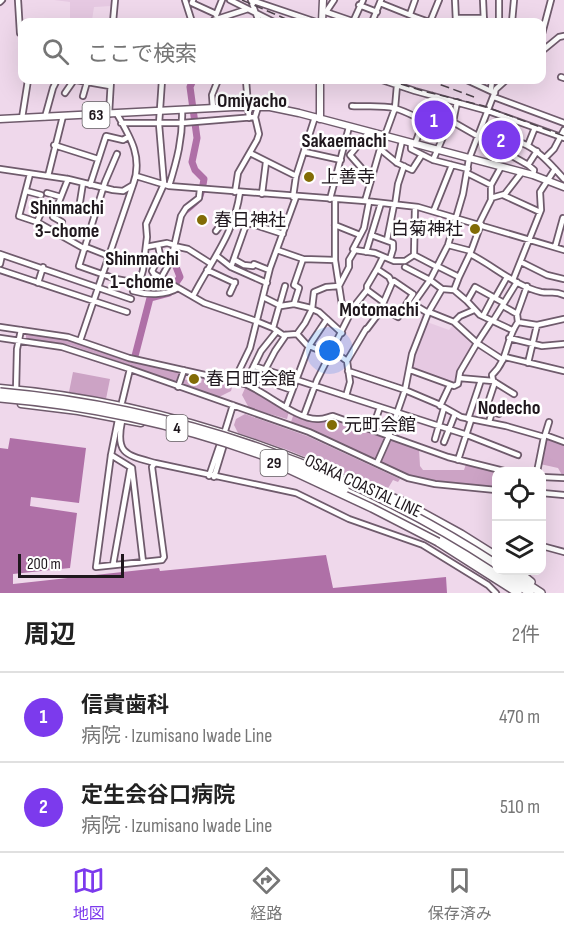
<!DOCTYPE html>
<html lang="ja">
<meta charset="utf-8">
<style>
:root{--surface:#fff;--page:#f2f2f2;--text:#222;--muted:#767676;--line:#e0e0e0;--accent:#7c3aed}
body{margin:0;font-family:"Sofia Sans Condensed","Noto Sans JP",sans-serif;background:var(--page);color:var(--text)}
.controls{position:absolute;right:18px;bottom:18px;display:grid;overflow:hidden;border-radius:12px;box-shadow:0 6px 24px #0002}
.controls button{width:54px;height:54px;display:grid;place-items:center;padding:0;border:0;border-bottom:2px solid var(--line);background:var(--surface);color:var(--text);font:30px sans-serif}
.scale{position:absolute;left:18px;bottom:15px;width:106px;box-sizing:border-box;padding-left:6px;border:3px solid #1f171d;border-top:0;font-size:16px;line-height:21px;white-space:nowrap;color:#1f171d;-webkit-text-stroke:4px #fff;paint-order:stroke}
.you{position:absolute;left:330px;top:351px;width:21px;height:21px;margin:-15px;border:4px solid #fff;border-radius:50%;background:#1a73e8;box-shadow:0 0 0 9px #1a73e833}
.badge{display:grid;place-items:center;width:39px;height:39px;border-radius:50%;background:var(--accent);color:#fff;font-size:20px;font-weight:700}
.pin{position:absolute;translate:-50% -50%;border:3px solid #fff;box-shadow:0 2px 6px #0006}
.list{margin:0;padding:0;list-style:none}
h2{display:flex;justify-content:space-between;align-items:center;height:78px;margin:0;padding:0 24px;font-size:26px}
h2 small{font-size:20px;font-weight:400;color:var(--muted)}
.list li{display:grid;grid-template-columns:39px 1fr auto;gap:18px;align-items:center;box-sizing:border-box;height:90px;padding:0 24px;border-top:2px solid var(--line)}
.list b{display:block;font-size:22px;white-space:nowrap}
.list p{margin:0;font-size:20px;white-space:nowrap;color:var(--muted)}
.list em{font-size:20px;font-style:normal;color:var(--muted)}
.icon{flex:none;width:33px;height:33px;fill:none;stroke:currentColor;stroke-width:2;stroke-linecap:round;stroke-linejoin:round}
.map{position:relative;flex:none;width:564px;height:593px;overflow:hidden}
.search{position:absolute;background:var(--surface);box-shadow:0 6px 24px #0002;left:18px;right:18px;top:18px;height:66px;display:flex;align-items:center;gap:15px;box-sizing:border-box;padding:0 21px;border-radius:12px;color:var(--muted);font-size:22px}
.sheet{height:258px;background:var(--surface)}
nav{display:flex;justify-content:space-around;align-items:center;box-sizing:border-box;height:84px;border-top:2px solid var(--line);background:var(--surface);font-size:16px;color:var(--muted)}
nav a{display:grid;justify-items:center;gap:3px}
nav .on{color:var(--accent)}
.map>svg:first-child{display:block}
.built{fill:#e6c9e2}
.green{fill:#cca3c5}
.water{fill:#af70a7}
.lines{fill:none;stroke-linecap:round;stroke-linejoin:round}
.river{stroke:#af70a7;stroke-width:7}
.minor-casing{stroke:#6f5b6c;stroke-width:8}
.major-casing{stroke:#6f5b6c;stroke-width:9}
.highway-casing{stroke:#6f5b6c;stroke-width:10}
.minor{stroke:#fff;stroke-width:4.5}
.major{stroke:#fff;stroke-width:6}
.highway{stroke:#fff;stroke-width:7}
.rail{stroke:#50454e;stroke-width:1.5;stroke-dasharray:9 4.5;stroke-linecap:butt}
.highway-bridge-casing{stroke:#6f5b6c;stroke-width:10;stroke-linecap:butt}
.highway-bridge{stroke:#fff;stroke-width:7}
.poi-dot{fill:#826c06;stroke:#fff;stroke-width:2}
.labels{text-anchor:middle;dominant-baseline:central;stroke-width:5;stroke-linejoin:round;paint-order:stroke}
.shield{fill:#fff;stroke:#625d61;stroke-width:1.5}
.shield-label{font-size:16px;font-weight:bold;fill:#1f171d}
.poi-label{font-size:18px;fill:#1f171d;stroke:#fff;text-anchor:start}
.street-label{font-size:18px;fill:#1f171d;stroke:#fff}
.neighbourhood-label{font-size:20px;font-weight:bold;fill:#1f171d;stroke:#fff}
</style>
<div class="map">
<svg width="564" height="593" viewBox="0 0 564 593">
<rect width="100%" height="100%" fill="#efd8eb"/>
<path class="built" d="M54 0H113L112 6 94 7 92 20H70V2Z
M427 322 449 330 454 324 474 343 457 372 454 384 412 368 413 355Z"/>
<path class="green" d="M26 332 68 339 181 373 176 383 138 368 70 345 26 338Z
M73 372 110 379 106 399 69 392Z
M203 376 223 381 227 384 228 382 233 384 231 391 219 397 181 383 183 379 201 383Z
M246 386 289 411 287 419 249 408 242 395Z
M294 413 315 422 334 418 384 436 386 438 376 460 291 422Z
M245 414 307 436 400 479 398 482 393 480 387 490 288 450 238 433 234 425 236 419Z
M392 439 419 449 420 466 423 470H464L466 464 504 471 496 472V488L421 480 381 462Z
M546 439 564 443V475H562L558 468 540 464Z"/>
<path class="water" d="M10 438 86 448 79 503 31 497 30 506 77 513 70 568 13 574V584L150 569 159 568 160 571 326 555 333 588 446 577 447 593H0V448L8 449Z"/>
<g class="lines">
<path class="river" d="M186 210C200 199 201 198 204 179L195 170 192 162 197 138 190 87 193 80
M135 356 150 298 169 293 180 277 173 259 175 252"/>
<defs>
<path id="minor" d="M18 0 20 33 22 32
M185 0 192 22
M193 0 192 3 216 14
M230 0 274 22
M251 0 316 22
M251 0 259 22
M455 0 456 22
M483 0 484 22
M0 2 2 0
M380 3 415 17
M359 5 377 12
M323 11 355 22
M326 12 334 0
M410 14 415 0
M216 15 222 0
M456 18H484
M76 22H85
M113 22 115 0
M214 22V20L248 9
M353 22 363 0
M372 22 381 0
M412 22 415 17 429 22
M430 22 439 0
M499 22V0
M512 22 514 0
M542 34 551 0
M542 51 559 37 564 36
M561 77 564 78
M76 80 110 86
M246 80 249 118
M382 80 415 91 488 111 564 138
M467 80 495 93
M491 89 492 80
M65 93 74 80
M83 96 87 82
M494 97 564 123
M352 106C365 107 381 105 394 108 413 113 425 125 447 128L453 122 528 165 534 170 533 175
M213 108 212 95 218 80
M109 114 111 80
M45 117 53 88 57 80
M22 118 28 80
M453 122 457 102
M121 123H182L255 117
M369 132 350 155 365 172 373 174
M479 133C526 141 532 143 564 179
M411 143V149L433 160 468 169
M415 144 433 96
M54 145 98 159
M528 145 534 130
M380 149 397 163 412 170 421 156
M305 152 341 160
M250 153 296 176
M117 154 105 182 79 266 116 279 137 283 140 281 143 270 147 237 146 224 164 184 159 124 162 80
M545 158 554 149 564 130
M433 160 447 128
M397 163 402 141
M528 165 537 151
M0 169 68 179 113 190 123 191 133 185C143 158 131 138 117 114
M467 173 491 185
M30 174 19 216 37 222 85 249
M48 176 63 116
M136 176 169 186 365 201 418 207 564 250
M90 185 106 136 123 140 128 137
M169 186C177 160 183 138 182 110
M26 191 41 195
M235 192 238 173 257 140 259 134 255 117 258 107
M47 193 61 197
M262 194 266 162
M503 195 540 212
M293 197 296 176 315 117
M491 198 505 194 522 172
M330 199 349 127
M365 201 380 149 395 108 397 85
M80 202 83 183
M395 205 398 184 404 166
M415 207 414 255 437 267
M434 210 452 165
M37 222 44 206
M62 222 53 217 68 179
M479 224 491 200V185L501 167
M335 225 360 235
M216 231 225 219 240 220 283 234
M371 235 393 243V249L390 259
M387 240 394 205
M158 245 160 255 152 271 154 274 204 303 256 321 273 328 283 335 297 334 307 345 331 355
M448 245 471 251
M174 246 188 249 210 263
M86 247 109 256
M146 247 167 243 174 245
M555 247 563 218
M277 250 303 259 335 260
M355 250 353 249 364 228 369 202
M366 252 381 203
M0 254 131 299
M470 254 481 224
M217 256 231 267 247 222
M235 260 244 265 253 266 254 264 269 270
M521 262 547 275 564 279
M0 264 2 255
M437 266 459 277 454 290
M231 267 267 283
M405 267 430 280 442 289 454 290 467 301
M0 270 127 312
M207 270 235 283
M459 277 470 254C494 266 515 286 541 292 551 294 553 290 564 295
M161 278 171 260 181 216 186 208 199 198 200 189
M513 280 541 210 540 192 555 169
M38 283 43 267
M392 283 394 281 413 294
M367 290 382 301
M133 291C146 295 166 296 178 288
M230 293 235 282
M193 296C212 259 234 235 240 192
M263 297 281 306 294 304 311 308
M495 298 507 277
M504 303 475 287 467 301 480 315 512 330
M294 304 299 288 294 285 303 259
M503 306 517 314
M380 307 398 317 413 294
M428 313 413 304 430 280 448 245 463 194 469 159 496 89 506 80
M348 314 367 290V286L377 269
M483 316 493 297
M492 320 477 343 503 360
M493 321 517 282
M454 322 460 316 474 310
M518 322 517 314 527 286
M0 327 68 337 129 358 245 384C266 392 298 421 319 419 324 419 328 417 333 416L448 457 508 472
M273 328 285 286
M366 329 347 361 350 382 346 396 467 435 518 455
M367 329 379 313 392 283 389 277 377 269 383 257
M342 333 319 312 312 309 314 292 326 287 339 286 349 267V260L355 250 375 253 394 261H405L414 255
M297 334 305 323 312 309
M0 338 62 347 130 369 309 432 408 478 435 484 496 490
M509 338 542 346 564 344
M80 341 133 185
M333 351 347 361
M505 357 564 371
M528 363 537 325
M254 366 346 396
M265 370 275 351 286 335
M410 370 454 386 458 384 460 372 477 343 454 322 429 312
M348 371 405 390 438 404 461 417 506 426 544 437 545 435 564 442
M459 378 493 381 514 394
M260 379 292 390
M234 381 250 348 270 268 296 197
M493 381 492 375C509 359 505 340 518 322L537 325 564 319
M245 384 261 351 277 331
M178 387 184 370
M16 391 17 349 21 330
M122 402 130 369
M440 406 450 385
M286 407 309 346 327 319
M486 409 495 382
M304 415 317 380 348 318 346 309 342 305 335 260V199
M468 419 481 380
M118 420 111 455 96 567 162 560 164 557 152 467 155 463 296 493 349 519 423 545 488 585 496 593
M122 421C115 454 126 455 155 463
M489 422 492 412 499 414 501 408
M372 430 380 407
M224 434 233 405
M545 435 549 422
M435 439 444 408
M444 442 455 414
M111 455 132 468
M458 460 471 420
M377 463 389 436 405 390 412 354 428 313 442 289
M132 468 143 562
M537 472 544 437
M209 476 221 441
M214 477 225 441
M542 477 564 478
M542 493 564 495
M542 546 564 552
M113 565 130 470 132 468"/>
<path id="major" d="M322 22 323 0
M0 119 234 107H270L299 113 533 175 564 187
M320 119V80
M0 388C132 399 257 437 376 493
M21 404 78 411 141 423
M451 532 471 544"/>
<path id="highway" d="M345 489 443 538 530 593
M401 501 461 534 496 556
M438 542 518 593
M506 570 541 593
M516 570 531 582"/>
</defs>
<use href="#minor" class="minor-casing"/>
<use href="#major" class="major-casing"/>
<use href="#highway" class="highway-casing"/>
<use href="#minor" class="minor"/>
<use href="#major" class="major"/>
<use href="#highway" class="highway"/>
<path class="rail" d="M242 0 293 22
M388 80 423 91 484 106 564 136
M428 80 474 97"/>
<defs>
<path id="highway-bridge" d="M0 392C178 408 347 467 496 564
M0 398C119 408 236 439 345 489
M282 466 372 508 438 542
M373 490 401 501"/>
</defs>
<use href="#highway-bridge" class="highway-bridge-casing"/>
<use href="#highway-bridge" class="highway-bridge"/>
</g>
<g class="poi-dot">
<circle cx="309" cy="177" r="6"/>
<circle cx="202" cy="220" r="6"/>
<circle cx="475" cy="229" r="6"/>
<circle cx="194" cy="379" r="6"/>
<circle cx="332" cy="425" r="6"/>
</g>
<g class="labels">
<g class="shield">
<rect x="82.5" y="102" width="27" height="26" rx="4.5"/>
<rect x="166.5" y="415" width="21" height="26" rx="4.5"/>
<rect x="260.5" y="450" width="27" height="26" rx="4.5"/>
</g>
<g class="shield-label">
<text x="96" y="115">63</text>
<text x="177" y="428">4</text>
<text x="274" y="463">29</text>
</g>
<g class="poi-label">
<text x="321" y="177">上善寺</text>
<text x="214" y="220">春日神社</text>
<text x="463" y="229" text-anchor="end">白菊神社</text>
<text x="206" y="379">春日町会館</text>
<text x="344" y="425">元町会館</text>
</g>
<g class="street-label">
<text transform="translate(363 486) rotate(25)">OSAKA COASTAL LINE</text>
</g>
<g class="neighbourhood-label">
<text x="252" y="101">Omiyacho</text>
<text x="344" y="141">Sakaemachi</text>
<text x="67" y="208">Shinmachi<tspan x="67" dy="23">3-chome</tspan></text>
<text x="142" y="259">Shinmachi<tspan x="142" dy="23">1-chome</tspan></text>
<text x="379" y="310">Motomachi</text>
<text x="509" y="408">Nodecho</text>
</g>
</g>
</svg>
<div class="controls">
<button><svg class="icon" aria-label="locate" viewBox="0 0 24 24"><circle cx="12" cy="12" r="6"/><path d="M12 2v4M12 18v4M2 12h4M18 12h4"/></svg></button>
<button><svg class="icon" aria-label="layers" viewBox="0 0 24 24"><path d="M12 4l9 5-9 5-9-5zM3 14l9 5 9-5"/></svg></button>
</div>
<div class="scale">200 m</div>
<div class="you"></div>
<div class="pin badge" style="left:434px;top:120px">1</div>
<div class="pin badge" style="left:501px;top:140px">2</div>
<div class="search"><svg class="icon" aria-label="search" viewBox="0 0 24 24"><circle cx="10" cy="10" r="6"/><path d="M15 15l6 6"/></svg>ここで検索</div>
</div>
<section class="sheet">
<h2>周辺<small>2件</small></h2>
<ul class="list">
<li><span class="badge">1</span><div><b>信貴歯科</b><p>病院 · Izumisano Iwade Line</p></div><em>470 m</em></li>
<li><span class="badge">2</span><div><b>定生会谷口病院</b><p>病院 · Izumisano Iwade Line</p></div><em>510 m</em></li>
</ul>
</section>
<nav>
<a class="on"><svg class="icon" aria-label="map" viewBox="0 0 24 24"><path d="M3 6l6-2 6 2 6-2v14l-6 2-6-2-6 2zM9 4v14M15 6v14"/></svg>地図</a>
<a><svg class="icon" aria-label="directions" viewBox="0 0 24 24"><path d="M12 3l9 9-9 9-9-9zM9 14v-3h6M13 9l2 2-2 2"/></svg>経路</a>
<a><svg class="icon" aria-label="saved" viewBox="0 0 24 24"><path d="M7 4h10v16l-5-4-5 4z"/></svg>保存済み</a>
</nav>
